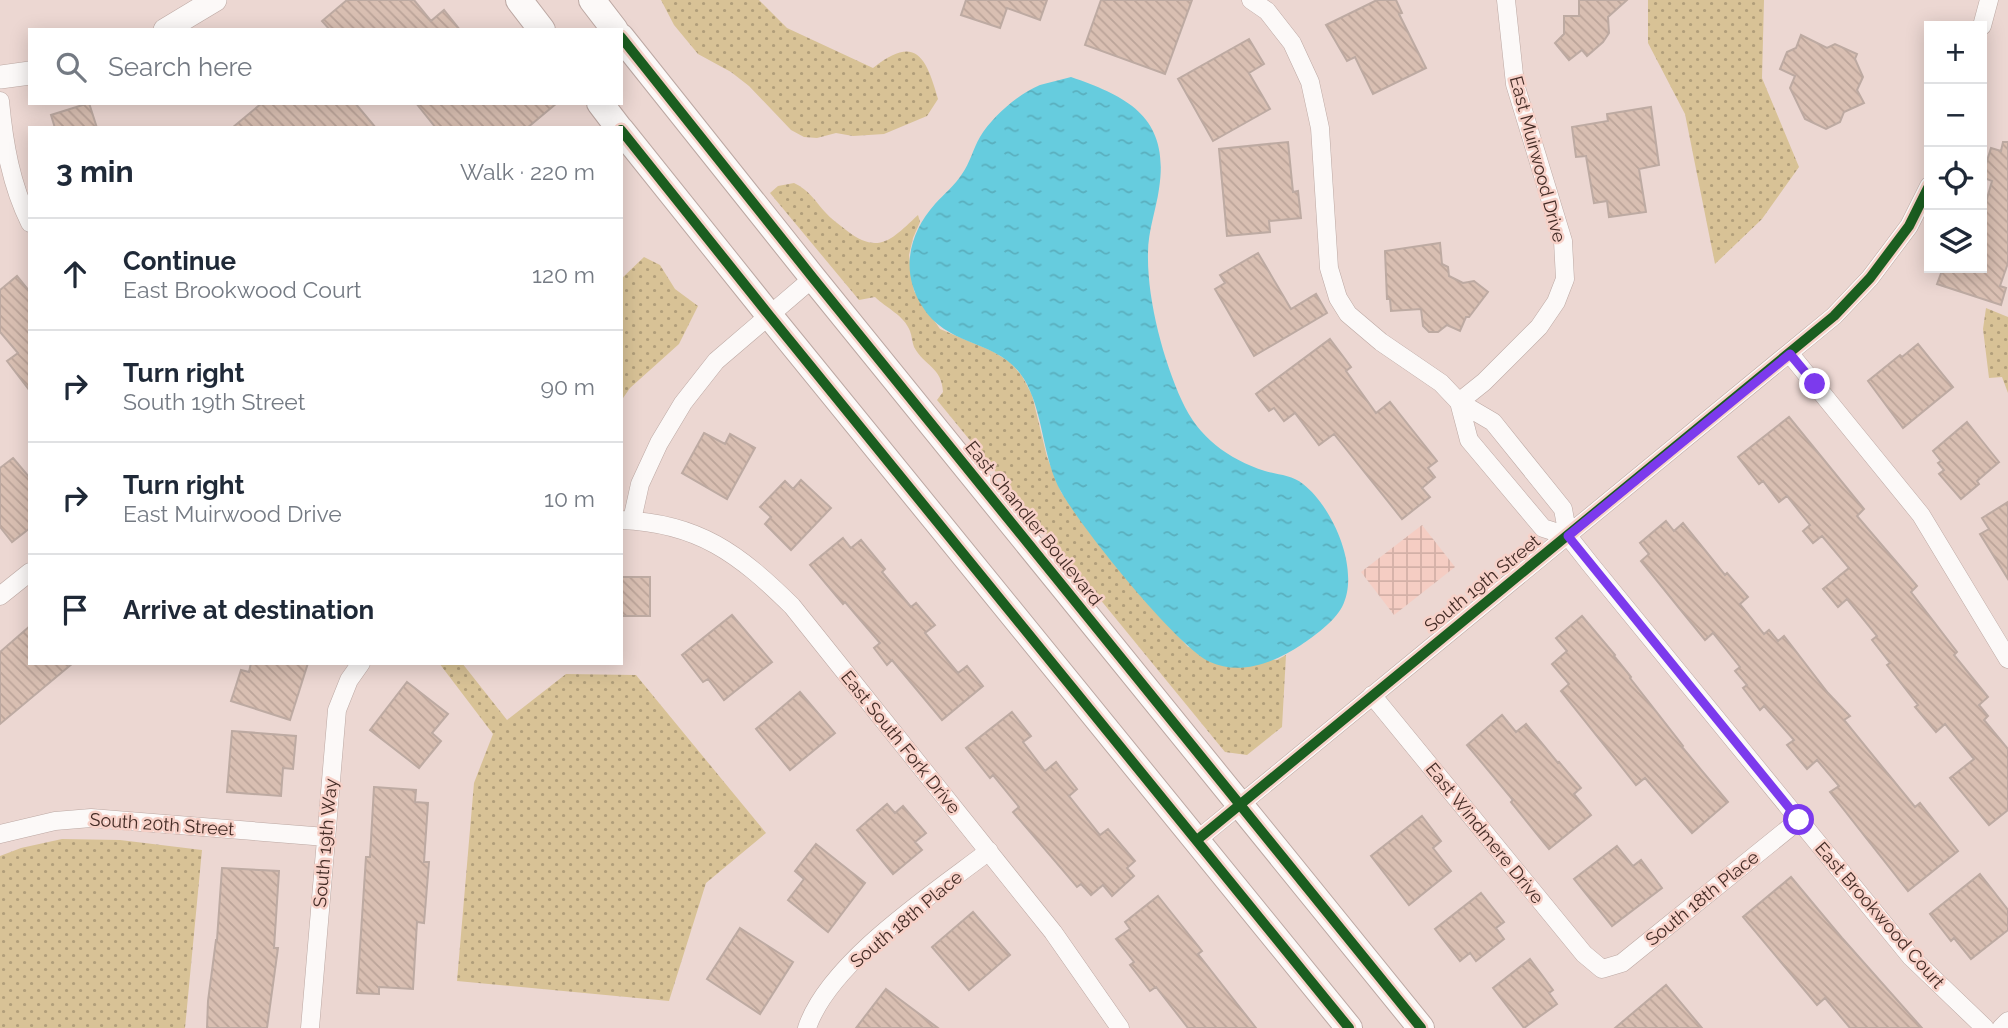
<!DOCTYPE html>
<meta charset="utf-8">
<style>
:root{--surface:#fff;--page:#f6f6f7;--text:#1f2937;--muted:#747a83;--line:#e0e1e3}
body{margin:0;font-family:Raleway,sans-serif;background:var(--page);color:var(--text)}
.controls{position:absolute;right:21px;top:21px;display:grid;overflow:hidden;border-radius:0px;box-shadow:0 4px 18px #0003}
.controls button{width:63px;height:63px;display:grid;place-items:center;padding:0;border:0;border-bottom:2px solid var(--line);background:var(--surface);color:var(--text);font:35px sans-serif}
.stop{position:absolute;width:21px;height:21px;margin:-16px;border:5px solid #7c3aed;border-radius:50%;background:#fff}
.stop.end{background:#7c3aed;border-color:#fff;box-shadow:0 2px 7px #0008}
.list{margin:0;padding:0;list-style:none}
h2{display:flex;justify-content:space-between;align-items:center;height:91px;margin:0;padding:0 28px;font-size:30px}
h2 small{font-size:23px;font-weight:400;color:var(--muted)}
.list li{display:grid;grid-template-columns:46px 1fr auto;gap:21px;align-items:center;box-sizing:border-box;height:112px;padding:0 28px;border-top:2px solid var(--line)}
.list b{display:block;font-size:26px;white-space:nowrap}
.list p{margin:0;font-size:23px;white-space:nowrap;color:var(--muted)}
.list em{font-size:23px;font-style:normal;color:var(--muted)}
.icon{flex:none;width:38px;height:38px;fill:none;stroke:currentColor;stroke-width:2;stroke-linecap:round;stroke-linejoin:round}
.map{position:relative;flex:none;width:2008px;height:1028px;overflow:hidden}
.search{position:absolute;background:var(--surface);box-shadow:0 4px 18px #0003;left:28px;top:28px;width:595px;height:77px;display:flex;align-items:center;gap:18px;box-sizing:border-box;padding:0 24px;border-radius:0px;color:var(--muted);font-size:26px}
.panel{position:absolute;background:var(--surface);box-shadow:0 4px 18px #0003;left:28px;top:126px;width:595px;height:539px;border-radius:0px}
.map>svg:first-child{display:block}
.industrial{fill:url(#industrial-grid)}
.grass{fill:url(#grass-dots)}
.water{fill:url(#water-ripples)}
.building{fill:url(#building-back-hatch);stroke:#bdaaa2;stroke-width:2}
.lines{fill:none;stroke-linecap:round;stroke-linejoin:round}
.minor-casing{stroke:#bca8a3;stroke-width:19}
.tertiary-casing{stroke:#bca8a3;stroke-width:24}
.secondary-casing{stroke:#bca8a3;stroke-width:28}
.minor{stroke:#fcf9f8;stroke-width:18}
.tertiary{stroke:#fcf9f8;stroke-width:23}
.secondary{stroke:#fcf9f8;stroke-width:26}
.cycleway-casing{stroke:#f7d1c8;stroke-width:15}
.cycleway{stroke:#1b5e20;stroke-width:10}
.route{stroke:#7c3aed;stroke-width:9}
.labels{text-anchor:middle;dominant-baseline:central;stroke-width:5;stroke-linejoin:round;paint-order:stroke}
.street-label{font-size:18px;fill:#442c26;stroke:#f7d1c8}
</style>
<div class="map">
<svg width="2008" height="1028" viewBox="0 0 2008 1028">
<defs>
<pattern id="industrial-grid" width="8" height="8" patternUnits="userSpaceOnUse" patternTransform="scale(1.75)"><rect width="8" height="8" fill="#f5cdc3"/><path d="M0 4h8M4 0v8" fill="none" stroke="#d3b0a7"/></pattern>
<pattern id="grass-dots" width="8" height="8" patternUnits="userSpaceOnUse" patternTransform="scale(1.75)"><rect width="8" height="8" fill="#d8c296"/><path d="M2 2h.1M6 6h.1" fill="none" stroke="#b19e7a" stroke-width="1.8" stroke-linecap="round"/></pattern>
<pattern id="water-ripples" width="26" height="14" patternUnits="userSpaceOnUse" patternTransform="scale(1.75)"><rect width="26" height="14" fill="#66ccde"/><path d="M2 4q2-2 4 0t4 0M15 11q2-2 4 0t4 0" fill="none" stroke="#5aafbe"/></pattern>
<pattern id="building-back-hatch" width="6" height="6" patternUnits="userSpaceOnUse" patternTransform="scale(1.75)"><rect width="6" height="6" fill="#d9bfb2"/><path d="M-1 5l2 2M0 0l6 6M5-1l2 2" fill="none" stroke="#bba499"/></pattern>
</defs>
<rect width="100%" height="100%" fill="#ecd7d2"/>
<path class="industrial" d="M1422 525 1455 567 1394 615 1361 572Z"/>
<path class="grass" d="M661 0H759L787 28 873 68C916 34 926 57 938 99L927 116 884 134 853 136 836 133 817 138 804 137 791 130 749 86 731 72 698 54 674 25Z
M1648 0H1764L1762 78 1799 167 1762 219 1715 264 1685 114 1648 43Z
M794 183C809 190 815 201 825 212 831 219 839 224 846 230 879 256 892 239 918 215L920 222 913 238 909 255 914 291 940 329 992 351 1010 362 1022 376 1032 395 1047 457 1061 492 1110 558 1188 647 1277 660 1286 655 1282 727 1247 755 1225 752 937 400 943 392C942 367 924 366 914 347 912 342 912 336 910 331 904 315 886 308 875 297L859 300 770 193 778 186Z
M644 257 660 265 675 289 698 306 679 344 630 388 621 401V279Z
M1986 308 2008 317V393L2002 377 1989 378 1983 329Z
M439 663H462L507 720 566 674 636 675 766 833 706 883 669 1001 457 981 474 783 493 734Z
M62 839 120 840 202 850 185 1028H0V856L21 848Z"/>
<path class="water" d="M1071 77C1129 97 1170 118 1159 189 1156 210 1148 231 1148 253 1147 299 1163 359 1182 401 1198 437 1228 459 1265 471 1278 475 1292 475 1303 484 1333 507 1361 571 1342 607 1334 622 1314 636 1301 645 1276 662 1240 676 1210 662 1177 647 1075 521 1058 486 1042 452 1043 411 1024 379 999 338 948 349 922 306 900 271 909 233 935 204 944 194 955 185 962 174 970 163 973 149 980 137 992 117 1018 94 1040 85 1050 82 1061 80 1071 77Z"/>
<path class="building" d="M347 0H414L431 21 444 10 460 30H330L322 21Z
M966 0H1047L1040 20 1007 8 1000 28 961 15Z
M1101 0H1192L1165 74 1085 45Z
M1377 0H1396L1402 13 1399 14 1426 68 1373 94 1355 57 1347 61 1326 25Z
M1579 0H1627L1608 17 1609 33 1603 42 1587 56 1582 50 1569 60 1555 43 1564 34V16H1579Z
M1801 35 1827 48 1835 44 1857 54 1855 59 1863 77 1857 90 1864 103 1844 112 1840 122 1826 129 1805 119 1790 88 1795 76 1780 69 1787 52 1796 48Z
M1249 39 1264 64 1249 73 1270 109 1213 141 1178 79Z
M89 103 97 128H55L51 115Z
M262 103H355L376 128H232Z
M416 103H557L527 128H436Z
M1651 107 1659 165 1639 169 1646 212 1609 217 1607 201 1594 203 1586 156 1576 157 1572 127 1608 121 1607 114Z
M1288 142 1293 192 1298 191 1301 218 1269 221 1270 232 1227 236 1219 149Z
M2003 142H2008V263L2000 286 2006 288 2001 305 1937 284 1943 268H1982V216L1992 181 1982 177 1991 148 2001 151Z
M1440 243 1442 264 1448 267 1449 276 1463 283 1474 281 1488 292 1469 317H1466L1460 331 1447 325 1438 332H1429L1423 326 1421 309 1391 311 1390 299H1387L1385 251Z
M1258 253 1291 309 1316 294 1327 313 1254 356 1215 289 1225 283 1220 275Z
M17 276 30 292V391L7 361 18 353 0 332V290Z
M1330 339 1351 367 1346 371 1376 413 1390 402 1437 461 1428 468 1435 477 1422 488 1430 497 1402 519 1334 434 1319 445 1295 413 1284 421 1274 408 1269 411 1256 394Z
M1918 344 1953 387 1903 428 1868 381 1900 355 1902 357Z
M1789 417 1864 509 1857 516 1917 586 1911 592 1957 652 1954 655 1988 697 1979 705 1988 716 1984 720 2008 749V810L1989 825 1950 778 1974 759 1945 724 1936 732 1915 707 1918 705 1887 665 1890 663 1872 640 1877 636 1847 599 1838 607 1823 589 1849 568 1822 536 1813 543 1803 531 1810 525 1787 496 1779 502 1763 481 1759 484 1738 457Z
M1967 422 1999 462 1977 481 1979 484 1961 499 1939 474 1944 470 1938 463 1941 461 1933 451Z
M704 433 725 444 730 434 755 448 727 499 682 473Z
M13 458 30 478V528L12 542 0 527V468Z
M801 480 831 508 791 550 765 524 771 517 760 507 785 481 793 489Z
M2008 502V579L1980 534 1989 529 1982 518Z
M1666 521 1674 531 1683 523 1725 575 1727 573 1748 597 1740 604 1764 634 1769 630 1778 641 1784 636 1828 693 1850 716 1844 720 1915 807 1920 803 1958 851 1908 891 1830 792 1839 786 1817 760 1807 769 1787 745 1794 740 1764 706 1760 710 1743 688 1747 685 1735 671 1740 667 1713 633 1705 640 1641 561 1649 554 1640 543Z
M843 538 851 548 861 540 885 569 882 572 911 607 916 603 935 625 925 633 958 673 967 666 983 686 942 720 892 660 887 665 874 648 880 643 845 602 843 604 810 565Z
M621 577H650V616H621Z
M732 615 772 662 724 700 708 679 703 682 682 655Z
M1582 616 1615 655 1614 656 1631 677 1630 678 1683 746 1682 747 1728 802 1692 833 1645 778 1636 785 1561 691 1569 684 1552 664 1567 651 1556 638Z
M30 626V663H73L0 724V652Z
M251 663H308L290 720 231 701 241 670 249 672Z
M407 682 448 714 432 733 441 741 419 768 370 730Z
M800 692 835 733 790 770 756 729Z
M1012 712 1031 736 1023 742 1045 771 1056 762 1077 789 1069 796 1100 835 1108 829 1135 861 1127 868 1134 876 1112 896 1103 885 1091 895 1081 884 1077 887 1013 812 1019 807 993 775 990 778 966 748Z
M1502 715 1516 732 1526 724 1558 763 1559 762 1581 788 1574 794 1591 815 1549 849 1511 802 1513 800 1467 745Z
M232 731 296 736 293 769 283 768 281 796 227 792Z
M374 787 416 790 415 802 428 803 424 862H429L424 923 417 922 413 989 379 987V994L357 993 366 857H370Z
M887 804 895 813 903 806 926 833 915 842 922 850 893 874 857 830Z
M1422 816 1441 841 1433 848 1451 871 1409 905 1371 856Z
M816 844 865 883 828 932 788 900 804 879 795 871Z
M1617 846 1633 866 1641 860 1662 888 1612 926 1574 879Z
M222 868 279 871 274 948H278L267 1028H207L208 1001 216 940H217Z
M1980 874 2008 910V930L1971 959 1954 938 1951 941 1930 914Z
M1791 877 1842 938 1922 1028H1850L1825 998 1817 1005 1743 917Z
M1481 893 1504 922 1496 928 1504 939 1476 961 1470 953 1460 961 1435 929Z
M1158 896 1202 951 1198 954 1256 1028H1188L1156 987 1150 991 1130 965 1134 962 1116 939 1130 929 1125 922Z
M973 912 1010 955 969 990 932 947Z
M740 928 793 962 760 1014 707 979Z
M1530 959 1553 990 1549 993 1557 1004 1524 1028 1493 988Z
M1666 985 1702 1028H1615Z
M886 989 938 1028H856Z"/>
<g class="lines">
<defs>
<path id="minor" d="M1251 0 1267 11 1292 43 1310 82 1320 128 1329 268 1338 298 1348 314 1381 342 1441 383 1459 402 1493 422 1563 509 1568 536 1590 564 1911 957 1985 1028
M1982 26 1989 0
M0 101C4 144 11 185 30 223
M1790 354 1921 515 2008 659
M1459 402 1484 382 1539 327 1556 302 1565 279 1563 241 1515 84 1506 0
M1459 402 1469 440 1543 528 1568 536
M621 520C699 523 739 554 792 606L1053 932 1120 1028
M632 520 640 484 659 443 683 403 716 361 813 278
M0 596 30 572
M1372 695 1584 954 1602 969 1622 963 1799 820
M0 834 55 821 91 818 326 837
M1197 840 1834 316 1870 278 1909 226 1929 186
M310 1028 337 710 349 680 361 663
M807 1028C829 962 934 893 989 851
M2001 1028 2008 1021"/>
<path id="tertiary" d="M165 30 215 0
M0 77 30 73"/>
<path id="secondary" d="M519 0 542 30
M592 0 615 30
M621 37 813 278 1421 1028
M600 103 619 128
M621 130 769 315 1349 1028"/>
</defs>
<use href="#minor" class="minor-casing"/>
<use href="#tertiary" class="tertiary-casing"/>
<use href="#secondary" class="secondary-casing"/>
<use href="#minor" class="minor"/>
<use href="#tertiary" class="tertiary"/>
<use href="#secondary" class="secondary"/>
<defs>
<path id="cycleway" d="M621 37 813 278 1421 1028
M621 130 769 315 1349 1028
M1197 840 1834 316 1870 278 1909 226 1929 186"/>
</defs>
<use href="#cycleway" class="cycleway-casing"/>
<use href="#cycleway" class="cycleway"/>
</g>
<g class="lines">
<path class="route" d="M1799 820 1568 536 1790 354 1815 384"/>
</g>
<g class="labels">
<g class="street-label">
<text transform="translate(1538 159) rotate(75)">East Muirwood Drive</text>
<text transform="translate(1034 523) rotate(51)">East Chandler Boulevard</text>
<text transform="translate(1482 583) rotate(-39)">South 19th Street</text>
<text transform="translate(901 742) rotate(51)">East South Fork Drive</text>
<text transform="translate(162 824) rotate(4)">South 20th Street</text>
<text transform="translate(1485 833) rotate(51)">East Windmere Drive</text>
<text transform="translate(325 843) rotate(-85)">South 19th Way</text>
<text transform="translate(1702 898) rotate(-39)">South 18th Place</text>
<text transform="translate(1880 915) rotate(49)">East Brookwood Court</text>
<text transform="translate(906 919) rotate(-40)">South 18th Place</text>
</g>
</g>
</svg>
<div class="controls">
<button>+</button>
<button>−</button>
<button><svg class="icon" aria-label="locate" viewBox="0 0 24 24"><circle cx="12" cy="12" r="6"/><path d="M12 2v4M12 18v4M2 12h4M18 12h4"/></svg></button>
<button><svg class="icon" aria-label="layers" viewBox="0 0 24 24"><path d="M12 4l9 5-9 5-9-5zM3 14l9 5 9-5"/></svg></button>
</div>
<div class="stop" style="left:1799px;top:820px"></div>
<div class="stop end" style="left:1815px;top:384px"></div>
<div class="search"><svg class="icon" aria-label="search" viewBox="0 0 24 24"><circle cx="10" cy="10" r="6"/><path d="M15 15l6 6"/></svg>Search here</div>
<section class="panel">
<h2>3 min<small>Walk · 220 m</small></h2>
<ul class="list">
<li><svg class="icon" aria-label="ahead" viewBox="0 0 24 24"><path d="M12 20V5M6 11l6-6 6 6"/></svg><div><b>Continue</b><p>East Brookwood Court</p></div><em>120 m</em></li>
<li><svg class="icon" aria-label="right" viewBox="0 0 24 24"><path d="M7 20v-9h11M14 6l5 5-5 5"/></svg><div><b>Turn right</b><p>South 19th Street</p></div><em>90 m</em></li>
<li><svg class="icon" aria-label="right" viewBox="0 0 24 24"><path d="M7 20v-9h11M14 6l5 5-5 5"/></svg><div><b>Turn right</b><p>East Muirwood Drive</p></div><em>10 m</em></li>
<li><svg class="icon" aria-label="arrive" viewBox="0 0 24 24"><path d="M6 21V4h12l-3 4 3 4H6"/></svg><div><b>Arrive at destination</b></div></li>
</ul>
</section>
</div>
